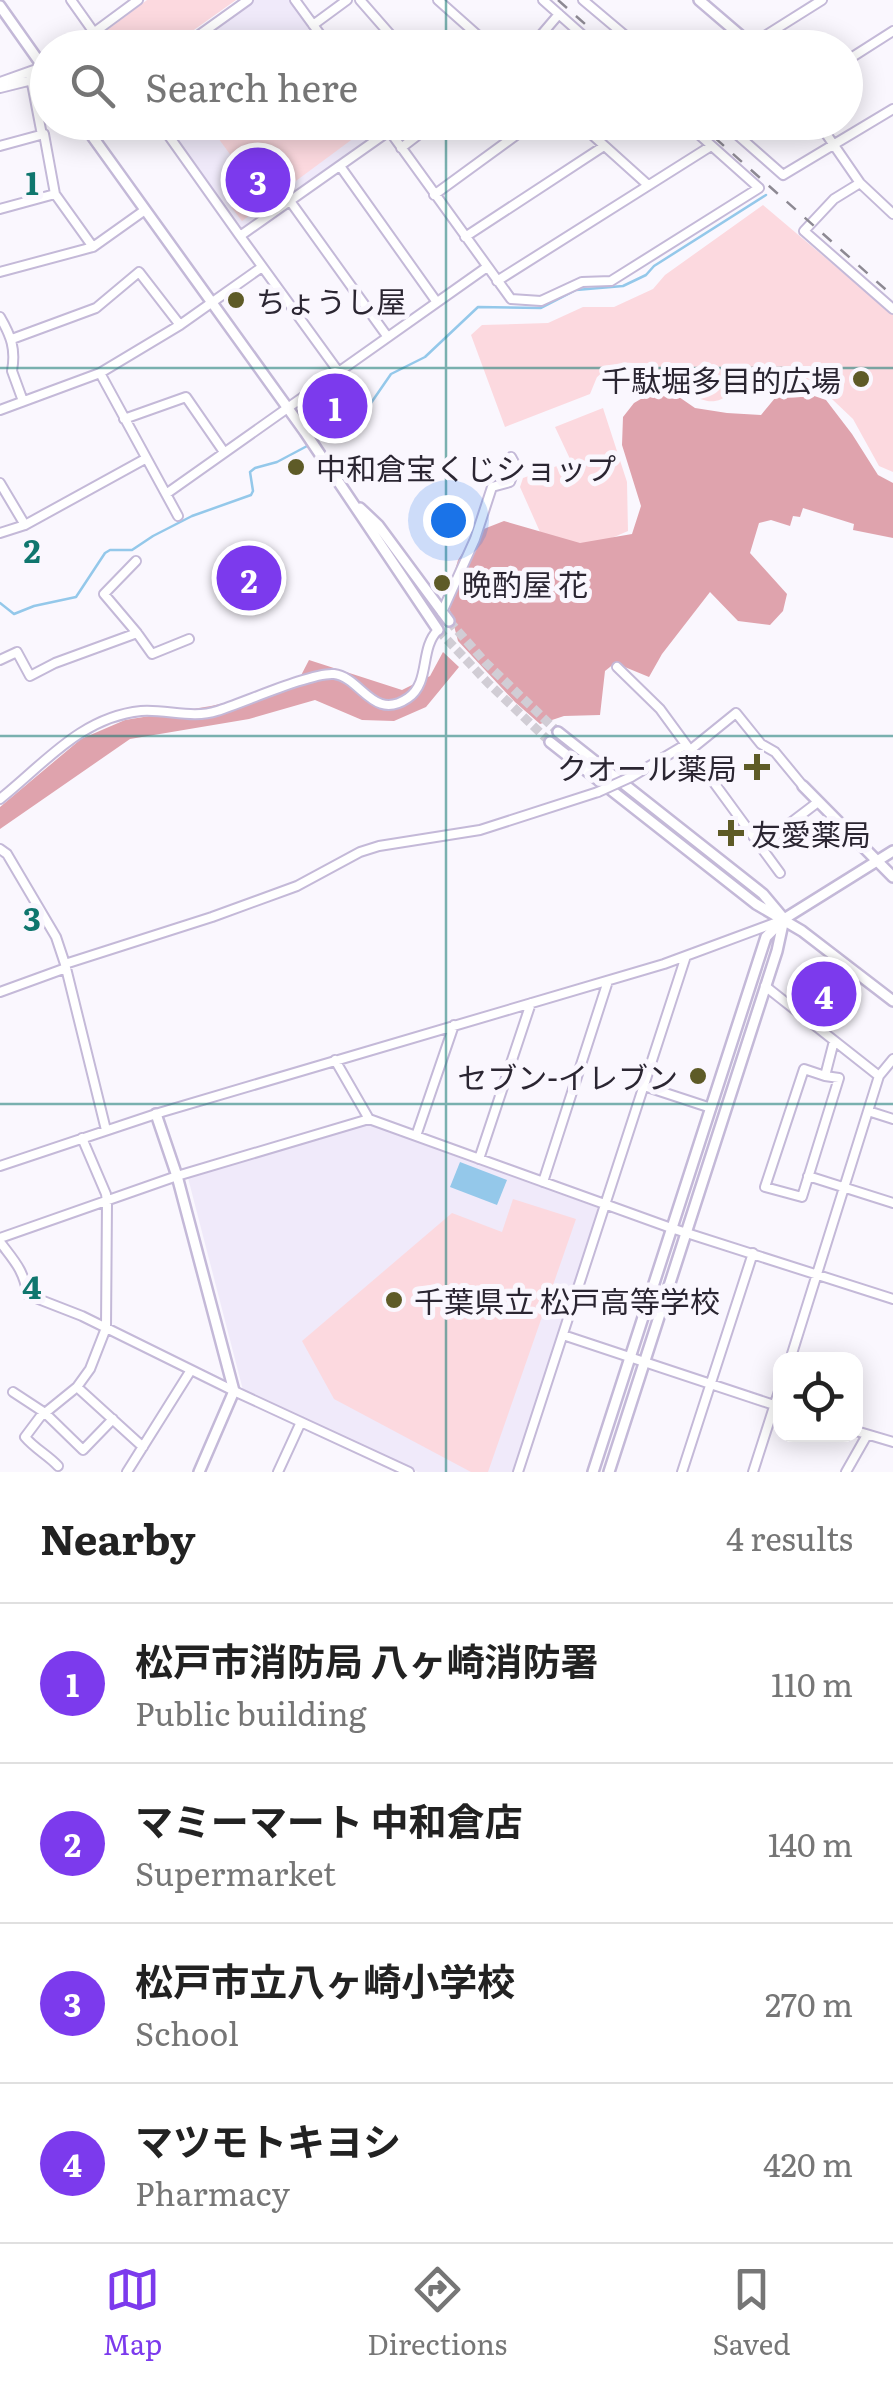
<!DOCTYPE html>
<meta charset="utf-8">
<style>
:root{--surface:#fff;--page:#f6f6f6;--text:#222;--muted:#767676;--line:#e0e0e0;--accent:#7c3aed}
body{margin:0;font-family:Literata,"Noto Sans JP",serif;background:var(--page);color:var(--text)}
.controls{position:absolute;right:30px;bottom:30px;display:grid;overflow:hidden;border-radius:20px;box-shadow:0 5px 25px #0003}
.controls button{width:90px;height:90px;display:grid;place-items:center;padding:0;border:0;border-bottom:2px solid var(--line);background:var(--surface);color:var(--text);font:50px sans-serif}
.you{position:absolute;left:448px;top:520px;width:35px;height:35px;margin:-25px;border:8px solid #fff;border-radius:50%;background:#1a73e8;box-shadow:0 0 0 15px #1a73e833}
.badge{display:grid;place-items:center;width:65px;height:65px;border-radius:50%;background:var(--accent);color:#fff;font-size:32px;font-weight:700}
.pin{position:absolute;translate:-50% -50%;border:5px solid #fff;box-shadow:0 2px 10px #0006}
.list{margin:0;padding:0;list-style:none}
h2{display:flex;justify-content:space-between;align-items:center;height:130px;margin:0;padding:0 40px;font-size:42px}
h2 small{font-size:32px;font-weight:400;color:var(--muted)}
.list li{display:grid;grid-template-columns:65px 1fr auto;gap:30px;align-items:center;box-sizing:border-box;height:160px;padding:0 40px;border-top:2px solid var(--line)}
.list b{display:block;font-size:38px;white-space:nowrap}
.list p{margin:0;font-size:32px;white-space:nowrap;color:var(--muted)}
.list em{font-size:32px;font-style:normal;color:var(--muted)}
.icon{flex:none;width:55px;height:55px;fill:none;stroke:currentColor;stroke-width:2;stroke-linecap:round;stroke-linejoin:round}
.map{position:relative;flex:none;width:893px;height:1472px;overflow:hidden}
.search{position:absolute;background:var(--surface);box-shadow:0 5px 25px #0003;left:30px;right:30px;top:30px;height:110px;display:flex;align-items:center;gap:25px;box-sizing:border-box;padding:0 35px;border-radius:55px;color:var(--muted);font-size:38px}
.sheet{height:770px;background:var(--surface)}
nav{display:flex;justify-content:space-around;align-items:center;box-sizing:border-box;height:140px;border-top:2px solid var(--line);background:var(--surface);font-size:28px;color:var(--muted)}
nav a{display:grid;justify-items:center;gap:5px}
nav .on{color:var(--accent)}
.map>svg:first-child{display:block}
.built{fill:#f0eafa}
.green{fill:#fcd9df}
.forest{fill:#dfa3ad}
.water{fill:#94c8ea}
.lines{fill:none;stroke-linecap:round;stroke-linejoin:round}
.stream{stroke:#94c8ea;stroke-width:2.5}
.tertiary-tunnel{stroke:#d1cdd5;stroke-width:9;stroke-dasharray:9 4.5;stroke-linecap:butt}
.minor-casing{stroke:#c4b9d8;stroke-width:12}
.tertiary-casing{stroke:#c4b9d8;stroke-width:14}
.minor{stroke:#fff;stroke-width:8}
.tertiary{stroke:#fff;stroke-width:9}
.rail{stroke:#8d8993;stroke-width:2.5;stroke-dasharray:12 12;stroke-linecap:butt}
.minor-bridge-casing{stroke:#c4b9d8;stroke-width:12;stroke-linecap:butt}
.minor-bridge{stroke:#fff;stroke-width:8}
.grid{fill:none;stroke:#0f766e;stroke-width:2.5;stroke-opacity:0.55}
.poi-dot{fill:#5e5b27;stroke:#faf7fe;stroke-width:4}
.labels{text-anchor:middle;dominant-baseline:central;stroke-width:10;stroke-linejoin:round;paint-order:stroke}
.poi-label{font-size:30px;fill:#2b2632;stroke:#faf7fe;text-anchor:start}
.grid-label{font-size:32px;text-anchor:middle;font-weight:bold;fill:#0f766e;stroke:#faf7fe;stroke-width:10;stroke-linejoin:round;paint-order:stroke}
</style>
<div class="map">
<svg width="893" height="1472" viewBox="0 0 893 1472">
<rect width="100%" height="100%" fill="#faf7fe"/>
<path class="built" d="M254 0H289L323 47 188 48Z
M376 122 380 128 379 132 244 228H239L163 123Z
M367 1124 596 1207 599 1210 514 1472H418L243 1390 188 1178Z"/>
<path class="green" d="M147 0H236L170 47H112L102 34Z
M219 123H355L362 132 242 221 231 207 255 188 218 138Z
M763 205 893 315V472L879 466 853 419 813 381 759 365C712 418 712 406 655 373 646 368 636 361 625 363 616 364 605 373 597 377L590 394 505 427 471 335 482 325 548 323 583 307H614L653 289 665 275Z
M603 408 627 482 628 531 584 550 544 541 520 487 523 478 571 461 555 427Z
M513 1199 576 1219 488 1472H471L334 1399 302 1341 452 1213 502 1232Z"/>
<path class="forest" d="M663 386 695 408 727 413 761 415 785 386 826 400 852 434 878 475 893 483V538L853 530 854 524 803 508 800 517 793 516 790 526 771 520 759 523 750 553 787 594 783 611 770 625 738 621 710 592 662 654 649 677 615 663 605 671 600 715 564 716 540 724 515 702 458 641 447 599 458 560 476 532 504 521 580 543 632 534 641 506 622 445 623 417 634 403Z
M443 652 459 667 426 707 394 721 362 720 315 700 249 719 130 739 0 829V807L81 739 125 720 211 706 295 687 309 660 402 690 430 676Z"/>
<path class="water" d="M460 1162 507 1180 497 1205 450 1187Z"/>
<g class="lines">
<path class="stream" d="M316 441 353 418 371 403 391 374 425 357 478 307 541 308 576 290 623 286 646 275 654 266 766 195
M0 603 14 614 34 606 76 597 105 553 110 550H132L153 536 192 516 251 495 253 491 250 472 255 468 277 462 309 445"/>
<path class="tertiary-tunnel" d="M449 621 486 663 558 732
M438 630 488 683 550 742"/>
<defs>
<path id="minor" d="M71 0 105 48
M295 0 330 48
M360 0 402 48
M438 0 492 48
M543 0 597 48
M583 0 640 48
M313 25 347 0
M752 44 822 0
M73 48 138 0
M181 48 248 0
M530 48 559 14
M846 61 893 31
M30 73 42 135
M0 82 48 65
M0 88 32 80
M159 122 240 236
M383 122 511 299 541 301 582 282 611 281 759 188 685 122
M578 122 648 185
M747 122 733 131 783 175 893 109
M818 122 860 183 893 214
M0 146 44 134 55 194 93 247 0 272
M401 148 435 122
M340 166 436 301
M860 183 834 199 804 231 893 309
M434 195 534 122
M290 201 387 336
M0 209 55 194
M465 237 604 146
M93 247 145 210
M497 281 711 146
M0 317C11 336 16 349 12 371L23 401
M12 339 96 308 139 272 180 325
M338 371 240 236 389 131
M100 373 178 516
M0 410 100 373 180 325 262 267
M124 419 186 397 224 452
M0 483 25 525
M166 494 487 267
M0 533 25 525 145 459
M442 612 475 539 492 487 510 482 516 466 511 457
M137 633 152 654 189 639
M0 660 17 652 30 676 55 663 137 633 104 594 136 561
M617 667 660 709 780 873
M689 751 736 713 761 744 775 752 803 786
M631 777 685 745
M0 799C44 764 81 717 141 711 166 709 193 719 217 711 243 703 312 672 334 674 361 677 373 722 408 698 431 682 419 649 438 630
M760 846 818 802
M0 849 7 854 56 937 65 964 106 1130
M65 964 212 917 297 886 360 852 379 846 480 830 598 792
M765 986 879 1076
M0 992 66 968
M335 1060 369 1119 671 1228 893 1299
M825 1076 839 1078 802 1197 765 1187 804 1069 825 1076 834 1041
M644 1086 711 1108
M868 1111 893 1119
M416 1136 454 1025
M479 1159 531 1003
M0 1166 162 1112 664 964 780 921
M808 1176 893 1203
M543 1182 608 981
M0 1238 177 1176 369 1119
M0 1242C15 1262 23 1269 28 1295L82 1316 234 1391 409 1472
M563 1335 780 1407
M790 1360 879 1076 893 1059
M77 1387 143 1447
M13 1392 45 1413 83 1450 113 1419
M856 1431 893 1442
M58 1466C48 1455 35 1449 25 1437L40 1417 77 1387 90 1369 106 1328 107 1202 106 1194 82 1138
M127 1472 191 1370
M278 1472 301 1422
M518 1472 686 956
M682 1472 753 1253
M753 1472 780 1388
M846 1472 867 1435"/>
<path id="tertiary" d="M699 0 755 48
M0 6 48 74
M82 122 305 432 438 630
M360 508 378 525 449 621
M558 732 763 894 784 919 777 951 609 1472
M550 742 756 904 802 931 893 1001
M803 786 893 877
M156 1114 177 1176 234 1391 199 1472
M593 1472 766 937 784 919 893 851"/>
</defs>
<use href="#minor" class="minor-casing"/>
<use href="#tertiary" class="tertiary-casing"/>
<use href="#minor" class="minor"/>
<use href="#tertiary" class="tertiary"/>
<path class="rail" d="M558 0 612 48
M697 122 893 296"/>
<defs>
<path id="minor-bridge" d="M598 792 631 777"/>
</defs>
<use href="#minor-bridge" class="minor-bridge-casing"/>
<use href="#minor-bridge" class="minor-bridge"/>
</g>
<path class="grid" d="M446 0V48M446 122V1472M0 368H893M0 736H893M0 1104H893"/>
<g class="poi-dot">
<circle cx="236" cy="300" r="10"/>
<circle cx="861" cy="379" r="10"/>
<circle cx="296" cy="467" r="10"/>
<circle cx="442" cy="583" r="10"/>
<path d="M752 752h10v10h10v10h-10v10h-10v-10h-10v-10h10z"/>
<path d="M726 818h10v10h10v10h-10v10h-10v-10h-10v-10h10z"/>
<circle cx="698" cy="1076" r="10"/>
<circle cx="394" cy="1300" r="10"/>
</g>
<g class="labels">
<g class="poi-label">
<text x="256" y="300">ちょうし屋</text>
<text x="841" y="379" text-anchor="end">千駄堀多目的広場</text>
<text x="316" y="467">中和倉宝くじショップ</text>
<text x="462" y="583">晩酌屋 花</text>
<text x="737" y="767" text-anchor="end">クオール薬局</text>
<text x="751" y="833">友愛薬局</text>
<text x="678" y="1076" text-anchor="end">セブン-イレブン</text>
<text x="414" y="1300">千葉県立 松戸高等学校</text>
</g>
</g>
<g class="grid-label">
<text x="32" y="195">1</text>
<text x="32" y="563">2</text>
<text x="32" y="931">3</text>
<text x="32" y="1299">4</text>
</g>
</svg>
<div class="controls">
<button><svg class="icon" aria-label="locate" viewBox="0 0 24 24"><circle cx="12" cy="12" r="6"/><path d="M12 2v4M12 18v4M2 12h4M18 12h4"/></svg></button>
</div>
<div class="you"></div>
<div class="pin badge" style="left:335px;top:406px">1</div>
<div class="pin badge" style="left:249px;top:578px">2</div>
<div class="pin badge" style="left:258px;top:180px">3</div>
<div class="pin badge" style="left:824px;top:994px">4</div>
<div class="search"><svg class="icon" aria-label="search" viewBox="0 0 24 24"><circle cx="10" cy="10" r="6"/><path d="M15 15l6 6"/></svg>Search here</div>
</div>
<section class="sheet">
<h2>Nearby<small>4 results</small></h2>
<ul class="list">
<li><span class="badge">1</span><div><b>松戸市消防局 八ヶ崎消防署</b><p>Public building</p></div><em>110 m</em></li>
<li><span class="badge">2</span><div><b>マミーマート 中和倉店</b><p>Supermarket</p></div><em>140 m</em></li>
<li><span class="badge">3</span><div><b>松戸市立八ヶ崎小学校</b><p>School</p></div><em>270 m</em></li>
<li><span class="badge">4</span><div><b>マツモトキヨシ</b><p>Pharmacy</p></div><em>420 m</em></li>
</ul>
</section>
<nav>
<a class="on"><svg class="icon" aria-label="map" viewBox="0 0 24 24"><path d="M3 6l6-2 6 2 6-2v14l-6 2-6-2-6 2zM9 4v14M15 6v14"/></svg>Map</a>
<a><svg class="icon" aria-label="directions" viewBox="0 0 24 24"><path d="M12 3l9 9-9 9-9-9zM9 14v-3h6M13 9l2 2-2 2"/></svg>Directions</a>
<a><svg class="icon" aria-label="saved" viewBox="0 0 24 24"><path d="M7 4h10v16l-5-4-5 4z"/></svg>Saved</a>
</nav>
